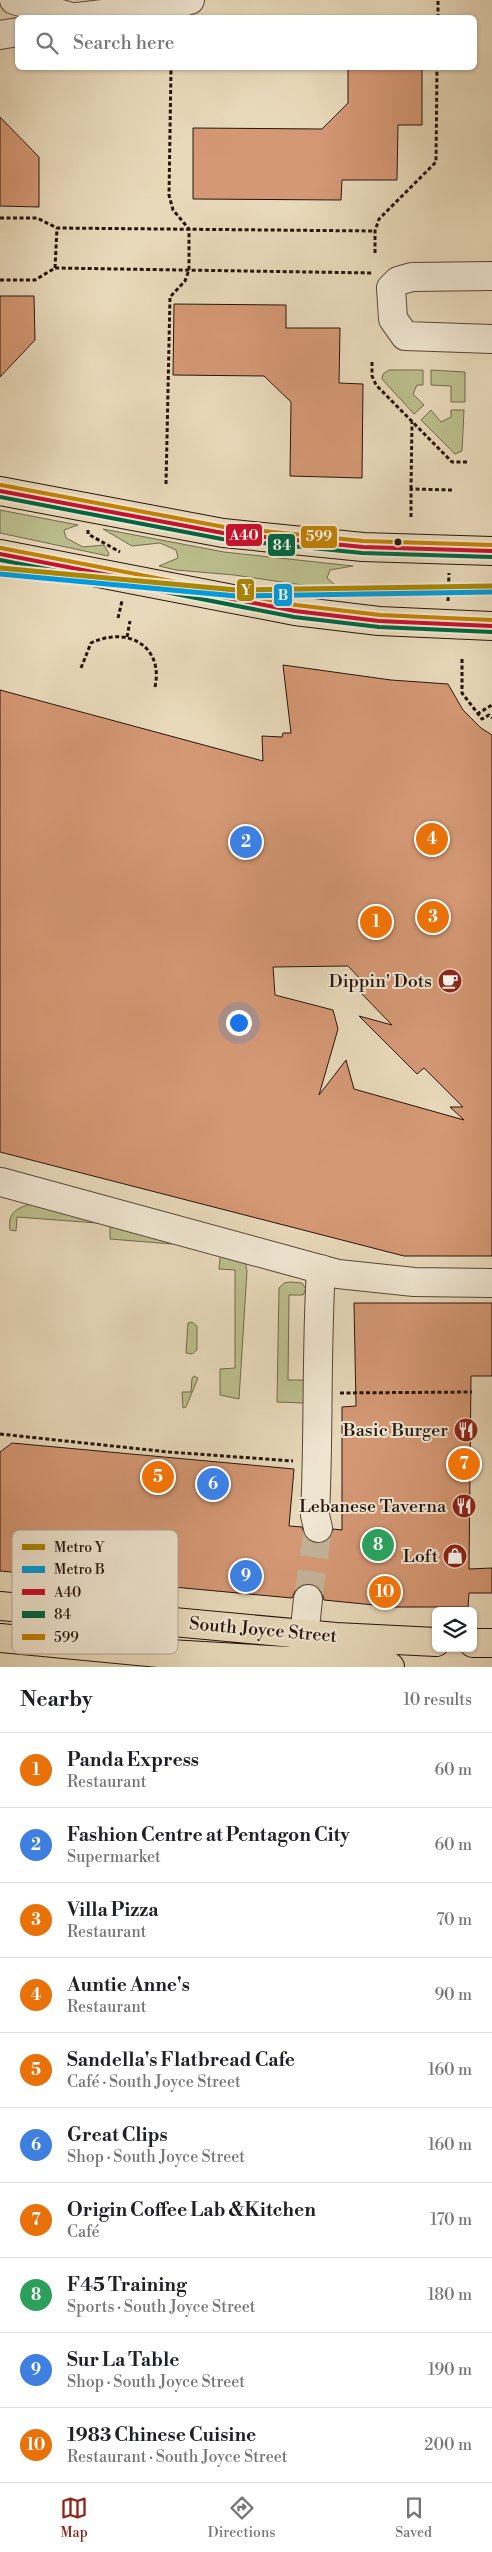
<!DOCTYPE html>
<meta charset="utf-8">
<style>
:root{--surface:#fff;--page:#f2f2f2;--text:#202124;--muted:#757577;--line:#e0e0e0;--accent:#8f2418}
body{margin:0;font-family:"Libre Bodoni",serif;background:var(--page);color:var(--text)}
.controls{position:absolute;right:15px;bottom:15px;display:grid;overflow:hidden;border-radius:8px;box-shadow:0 1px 4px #0004}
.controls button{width:45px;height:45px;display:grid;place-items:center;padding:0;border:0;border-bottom:1px solid var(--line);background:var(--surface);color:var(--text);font:25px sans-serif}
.you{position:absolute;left:238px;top:1022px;width:18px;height:18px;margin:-12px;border:4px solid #fff;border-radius:50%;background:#1a73e8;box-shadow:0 0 0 8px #1a73e833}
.badge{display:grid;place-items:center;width:32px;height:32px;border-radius:50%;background:var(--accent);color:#fff;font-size:16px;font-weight:700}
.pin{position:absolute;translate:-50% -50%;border:2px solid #fff;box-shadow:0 1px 5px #0006}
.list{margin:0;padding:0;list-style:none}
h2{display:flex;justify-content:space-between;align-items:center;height:65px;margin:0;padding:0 20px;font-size:21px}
h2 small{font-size:16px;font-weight:400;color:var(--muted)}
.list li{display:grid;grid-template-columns:32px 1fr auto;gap:15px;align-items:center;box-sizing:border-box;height:75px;padding:0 20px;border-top:1px solid var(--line)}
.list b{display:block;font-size:19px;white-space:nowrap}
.list p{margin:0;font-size:16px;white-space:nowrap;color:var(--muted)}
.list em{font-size:16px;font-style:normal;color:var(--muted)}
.icon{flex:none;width:28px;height:28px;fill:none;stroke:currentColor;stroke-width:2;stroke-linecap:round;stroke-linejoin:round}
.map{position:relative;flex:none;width:492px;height:1667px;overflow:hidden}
.search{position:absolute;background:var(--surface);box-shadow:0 1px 4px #0004;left:15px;right:15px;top:15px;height:55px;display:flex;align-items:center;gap:12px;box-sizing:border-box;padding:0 18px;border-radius:8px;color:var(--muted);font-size:19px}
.sheet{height:815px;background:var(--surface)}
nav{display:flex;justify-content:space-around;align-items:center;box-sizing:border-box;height:70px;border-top:1px solid var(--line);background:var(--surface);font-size:14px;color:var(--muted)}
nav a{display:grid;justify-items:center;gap:2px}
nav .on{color:var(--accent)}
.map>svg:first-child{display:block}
.green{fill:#bbbe8c;stroke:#726a4d}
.building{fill:#d49874;stroke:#28150e;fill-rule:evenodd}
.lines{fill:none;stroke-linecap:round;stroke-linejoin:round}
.minor-tunnel{stroke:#c2b298;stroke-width:28;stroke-dasharray:28 14;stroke-linecap:butt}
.minor-casing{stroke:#584639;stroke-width:30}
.major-casing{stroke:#28150e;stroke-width:30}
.path{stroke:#28150e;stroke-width:3;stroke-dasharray:4 2.5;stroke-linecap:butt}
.minor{stroke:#f0e6d2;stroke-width:28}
.major{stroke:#e8d9ba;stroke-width:28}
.bus-1-casing{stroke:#f0e6d2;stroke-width:8}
.bus-2-casing{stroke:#f0e6d2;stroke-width:8}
.bus-3-casing{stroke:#f0e6d2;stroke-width:8}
.bus-1{stroke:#c8102e;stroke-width:4}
.bus-2{stroke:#006641;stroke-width:4}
.bus-3{stroke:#c38204;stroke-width:4}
.metro-1-casing{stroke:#f0e6d2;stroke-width:9}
.metro-2-casing{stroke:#f0e6d2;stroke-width:9}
.metro-1{stroke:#a98606;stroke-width:5}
.metro-2{stroke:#009cde;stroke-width:5}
.bus-dot{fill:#28150e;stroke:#f0e6d2;stroke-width:2}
.labels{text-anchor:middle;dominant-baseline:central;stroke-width:4;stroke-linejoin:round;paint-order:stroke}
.poi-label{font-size:18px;fill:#28150e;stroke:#f0e6d2;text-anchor:end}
.street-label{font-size:18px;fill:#28150e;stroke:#f0e6d2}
.key{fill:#f0e6d2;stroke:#b4a797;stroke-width:1}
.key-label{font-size:14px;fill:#28150e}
.line-badge{stroke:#f0e6d2;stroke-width:2}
.badge-label{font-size:14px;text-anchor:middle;font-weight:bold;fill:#fff}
</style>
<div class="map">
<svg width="492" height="1667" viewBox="0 0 492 1667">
<rect width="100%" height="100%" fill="#e8d9ba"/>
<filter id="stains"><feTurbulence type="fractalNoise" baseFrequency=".004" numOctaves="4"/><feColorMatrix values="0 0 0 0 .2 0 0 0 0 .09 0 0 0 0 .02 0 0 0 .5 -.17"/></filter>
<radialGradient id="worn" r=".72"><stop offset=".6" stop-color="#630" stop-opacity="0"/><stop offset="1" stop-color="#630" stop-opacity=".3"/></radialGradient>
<path class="green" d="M389 370H423V385H417L413 394 424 405 414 414 382 379 383 374Z
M431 370 465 372V402H451V386L431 385Z
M431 410 441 422 451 417V410H464L462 451 455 454 421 420Z
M0 510 78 525 64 530 66 538 83 547 104 545 109 554 108 556 0 533Z
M103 529 224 552 353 566 330 570 327 578 340 589 361 587 364 594 234 575 176 570 159 566 178 558 176 550 160 543 132 546Z
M35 1203 174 1238 172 1244 110 1239V1224L17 1217 16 1231 10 1230C7 1212 18 1207 35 1203Z
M226 1252 245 1261 247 1271 239 1399 220 1395V1369L235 1368V1270L219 1269 220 1258Z
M290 1282 302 1283 306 1289 303 1295H289L288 1380H304V1403L277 1402 279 1288 284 1283Z
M192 1322 197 1326V1350L192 1354 186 1353 188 1323Z
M194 1376 198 1378 186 1407 183 1408 182 1392H191L192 1378Z"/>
<path class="building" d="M348 68H422V125H398L397 180H342L341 200 193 199V128L322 129 348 103Z
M0 117 39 157V207L0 206Z
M0 296H34L35 340 0 377Z
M174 304 286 305V328H340L339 383 363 384 362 478 290 476 291 402 264 376 173 375Z
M283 665 391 680 448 684 463 710 481 728 492 735V1256H404L0 1152V690L263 761 262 736 282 737 283 733H291ZM348 966 366 985 359 991 392 1025 359 1016 417 1074 424 1068 463 1107H450L464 1120 354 1089 346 1060 319 1095 338 1029 333 1010 275 995 273 967Z
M354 1303H492V1376H471L469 1569 492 1568V1593H469L468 1607H394L324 1600 322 1592 318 1587 309 1583 301 1585 296 1589 292 1598 0 1571V1452L12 1443 294 1469 289 1526 302 1527 306 1538 314 1543H321L328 1540 333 1529 342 1530V1407L356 1406Z"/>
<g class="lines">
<path class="minor-tunnel" d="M308 1599 318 1528"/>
<defs>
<path id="minor" d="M14 0 71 17
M68 18 171 6 190 0
M0 35 18 32
M492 276 412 277 398 281 391 288 393 319 405 336 492 339
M1 1182 338 1274 414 1282 492 1283
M318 1528 315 1515C319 1433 316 1351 321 1269
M302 1657 308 1599"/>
<path id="major" d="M0 491 223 533 363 547 492 551
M0 554 295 611 379 621 492 626
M0 1606 336 1637 436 1642
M0 1638 169 1654 390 1667
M473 1643H492"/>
</defs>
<use href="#minor" class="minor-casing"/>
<use href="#major" class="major-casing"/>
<path class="path" d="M438 18V0
M0 218H37L57 228 375 231
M375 253V231L379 219 436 162 437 68
M55 268 57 228
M0 280H35L55 268 373 273
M372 362V376L376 385 452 462H469
M166 484 170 297 185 281 189 270V229L173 210 169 195 171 68
M411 489 412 422
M411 517V489L452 490
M88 530V534L120 552
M448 601 449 573
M118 618 122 601
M127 637 130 621
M462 659V693L482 719 489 715 492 718
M81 668 91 643C126 626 164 645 155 687
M477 714 492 705
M340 1393 472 1392
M0 1434 169 1452 293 1461"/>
<use href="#minor" class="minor"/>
<use href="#major" class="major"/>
<defs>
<path id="bus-1" d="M0 491 223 533 363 547 492 551
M0 554 295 611 379 621 492 626"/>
<path id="bus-2" d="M0 497 222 539 362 553 492 557
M0 560 294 617 379 627 492 632"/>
<path id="bus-3" d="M1 485 224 527 363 541 492 545
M1 548 296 605 380 615 492 620"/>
</defs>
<use href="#bus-1" class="bus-1-casing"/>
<use href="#bus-2" class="bus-2-casing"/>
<use href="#bus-3" class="bus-3-casing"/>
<use href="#bus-1" class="bus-1"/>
<use href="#bus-2" class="bus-2"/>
<use href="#bus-3" class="bus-3"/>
<defs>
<path id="metro-1" d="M0 568 236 590 492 586"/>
<path id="metro-2" d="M0 574 236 596 492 592"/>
</defs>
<use href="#metro-1" class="metro-1-casing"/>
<use href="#metro-2" class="metro-2-casing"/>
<use href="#metro-1" class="metro-1"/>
<use href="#metro-2" class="metro-2"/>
</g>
<defs>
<symbol id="cafe-disc" viewBox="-11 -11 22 22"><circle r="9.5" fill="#8f2418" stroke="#f0e6d2"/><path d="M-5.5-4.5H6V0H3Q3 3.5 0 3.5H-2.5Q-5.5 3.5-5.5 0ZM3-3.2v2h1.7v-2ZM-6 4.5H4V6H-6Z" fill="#fff"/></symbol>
<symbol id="restaurant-disc" viewBox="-11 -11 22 22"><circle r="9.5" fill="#8f2418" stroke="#f0e6d2"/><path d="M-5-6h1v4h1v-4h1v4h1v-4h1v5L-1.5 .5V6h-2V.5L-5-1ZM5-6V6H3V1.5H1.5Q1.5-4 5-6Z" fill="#fff"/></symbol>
<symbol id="shop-disc" viewBox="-11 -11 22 22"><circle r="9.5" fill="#8f2418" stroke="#f0e6d2"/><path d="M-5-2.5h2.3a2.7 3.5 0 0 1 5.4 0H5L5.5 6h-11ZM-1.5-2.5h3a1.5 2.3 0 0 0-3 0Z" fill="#fff"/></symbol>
</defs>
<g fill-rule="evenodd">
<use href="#cafe-disc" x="436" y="967" width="28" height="28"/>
<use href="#restaurant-disc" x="452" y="1416" width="28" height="28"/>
<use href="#restaurant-disc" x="450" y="1492" width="28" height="28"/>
<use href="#shop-disc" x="441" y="1542" width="28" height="28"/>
</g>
<circle class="bus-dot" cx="398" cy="542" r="4.5"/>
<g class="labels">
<g class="poi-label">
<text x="432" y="981">Dippin' Dots</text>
<text x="448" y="1430">Basic Burger</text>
<text x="446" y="1506">Lebanese Taverna</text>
<text x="438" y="1556">Loft</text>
</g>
<g class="street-label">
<text transform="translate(263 1630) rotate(5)">South Joyce Street</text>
</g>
</g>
<rect x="12" y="1530" width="166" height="124" rx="8" class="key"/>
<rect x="22" y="1544" width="23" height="6" fill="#a98606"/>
<rect x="22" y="1566" width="23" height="7" fill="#009cde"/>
<rect x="22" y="1589" width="23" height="6" fill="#c8102e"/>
<rect x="22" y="1611" width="23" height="7" fill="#006641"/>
<rect x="22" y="1634" width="23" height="6" fill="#c38204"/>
<g class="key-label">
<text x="54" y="1552">Metro Y</text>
<text x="54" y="1574">Metro B</text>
<text x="54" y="1597">A40</text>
<text x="54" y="1619">84</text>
<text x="54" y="1642">599</text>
</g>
<g class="line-badge">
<rect x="225" y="523" width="38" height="24" rx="5" fill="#c8102e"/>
<rect x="300" y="525" width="38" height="24" rx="5" fill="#c38204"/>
<rect x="267" y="533" width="29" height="24" rx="5" fill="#006641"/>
<rect x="236" y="578" width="19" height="24" rx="5" fill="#a98606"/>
<rect x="273" y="583" width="20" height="24" rx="5" fill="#009cde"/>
</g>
<g class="badge-label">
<text x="244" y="540">A40</text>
<text x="319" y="541">599</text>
<text x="282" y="550">84</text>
<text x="246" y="595">Y</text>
<text x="283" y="600">B</text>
</g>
<rect width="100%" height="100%" filter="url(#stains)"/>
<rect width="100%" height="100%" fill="url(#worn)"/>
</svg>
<div class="controls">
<button><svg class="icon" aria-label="layers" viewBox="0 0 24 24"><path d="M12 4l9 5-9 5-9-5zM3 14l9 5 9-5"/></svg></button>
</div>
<div class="you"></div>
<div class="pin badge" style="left:376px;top:922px;background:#e8710a">1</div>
<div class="pin badge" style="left:246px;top:842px;background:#3f7fe0">2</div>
<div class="pin badge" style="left:433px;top:917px;background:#e8710a">3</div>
<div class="pin badge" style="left:432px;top:839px;background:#e8710a">4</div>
<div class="pin badge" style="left:158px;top:1477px;background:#e8710a">5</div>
<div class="pin badge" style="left:213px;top:1484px;background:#3f7fe0">6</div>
<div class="pin badge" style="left:464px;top:1464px;background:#e8710a">7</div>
<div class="pin badge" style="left:378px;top:1545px;background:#2e9e5b">8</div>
<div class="pin badge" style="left:246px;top:1576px;background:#3f7fe0">9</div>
<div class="pin badge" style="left:385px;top:1592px;background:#e8710a">10</div>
<div class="search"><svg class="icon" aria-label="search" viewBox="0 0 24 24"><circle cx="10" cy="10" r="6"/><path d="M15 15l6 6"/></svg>Search here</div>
</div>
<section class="sheet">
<h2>Nearby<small>10 results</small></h2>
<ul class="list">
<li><span class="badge" style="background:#e8710a">1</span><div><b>Panda Express</b><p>Restaurant</p></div><em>60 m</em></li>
<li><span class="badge" style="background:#3f7fe0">2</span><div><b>Fashion Centre at Pentagon City</b><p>Supermarket</p></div><em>60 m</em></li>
<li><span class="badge" style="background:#e8710a">3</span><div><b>Villa Pizza</b><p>Restaurant</p></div><em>70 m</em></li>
<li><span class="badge" style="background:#e8710a">4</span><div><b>Auntie Anne's</b><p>Restaurant</p></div><em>90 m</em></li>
<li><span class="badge" style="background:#e8710a">5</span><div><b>Sandella's Flatbread Cafe</b><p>Café · South Joyce Street</p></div><em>160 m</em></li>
<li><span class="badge" style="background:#3f7fe0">6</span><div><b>Great Clips</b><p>Shop · South Joyce Street</p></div><em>160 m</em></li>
<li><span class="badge" style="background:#e8710a">7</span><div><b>Origin Coffee Lab &amp;Kitchen</b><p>Café</p></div><em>170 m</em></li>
<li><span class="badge" style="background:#2e9e5b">8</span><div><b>F45 Training</b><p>Sports · South Joyce Street</p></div><em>180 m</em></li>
<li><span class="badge" style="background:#3f7fe0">9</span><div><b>Sur La Table</b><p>Shop · South Joyce Street</p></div><em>190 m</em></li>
<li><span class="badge" style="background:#e8710a">10</span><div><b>1983 Chinese Cuisine</b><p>Restaurant · South Joyce Street</p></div><em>200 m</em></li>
</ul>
</section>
<nav>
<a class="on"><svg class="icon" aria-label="map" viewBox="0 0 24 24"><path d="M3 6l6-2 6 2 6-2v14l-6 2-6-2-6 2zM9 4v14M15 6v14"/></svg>Map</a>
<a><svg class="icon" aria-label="directions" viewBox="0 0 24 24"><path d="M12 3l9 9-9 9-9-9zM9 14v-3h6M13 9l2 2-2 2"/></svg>Directions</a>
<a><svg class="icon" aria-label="saved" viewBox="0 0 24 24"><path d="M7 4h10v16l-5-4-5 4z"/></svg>Saved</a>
</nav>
